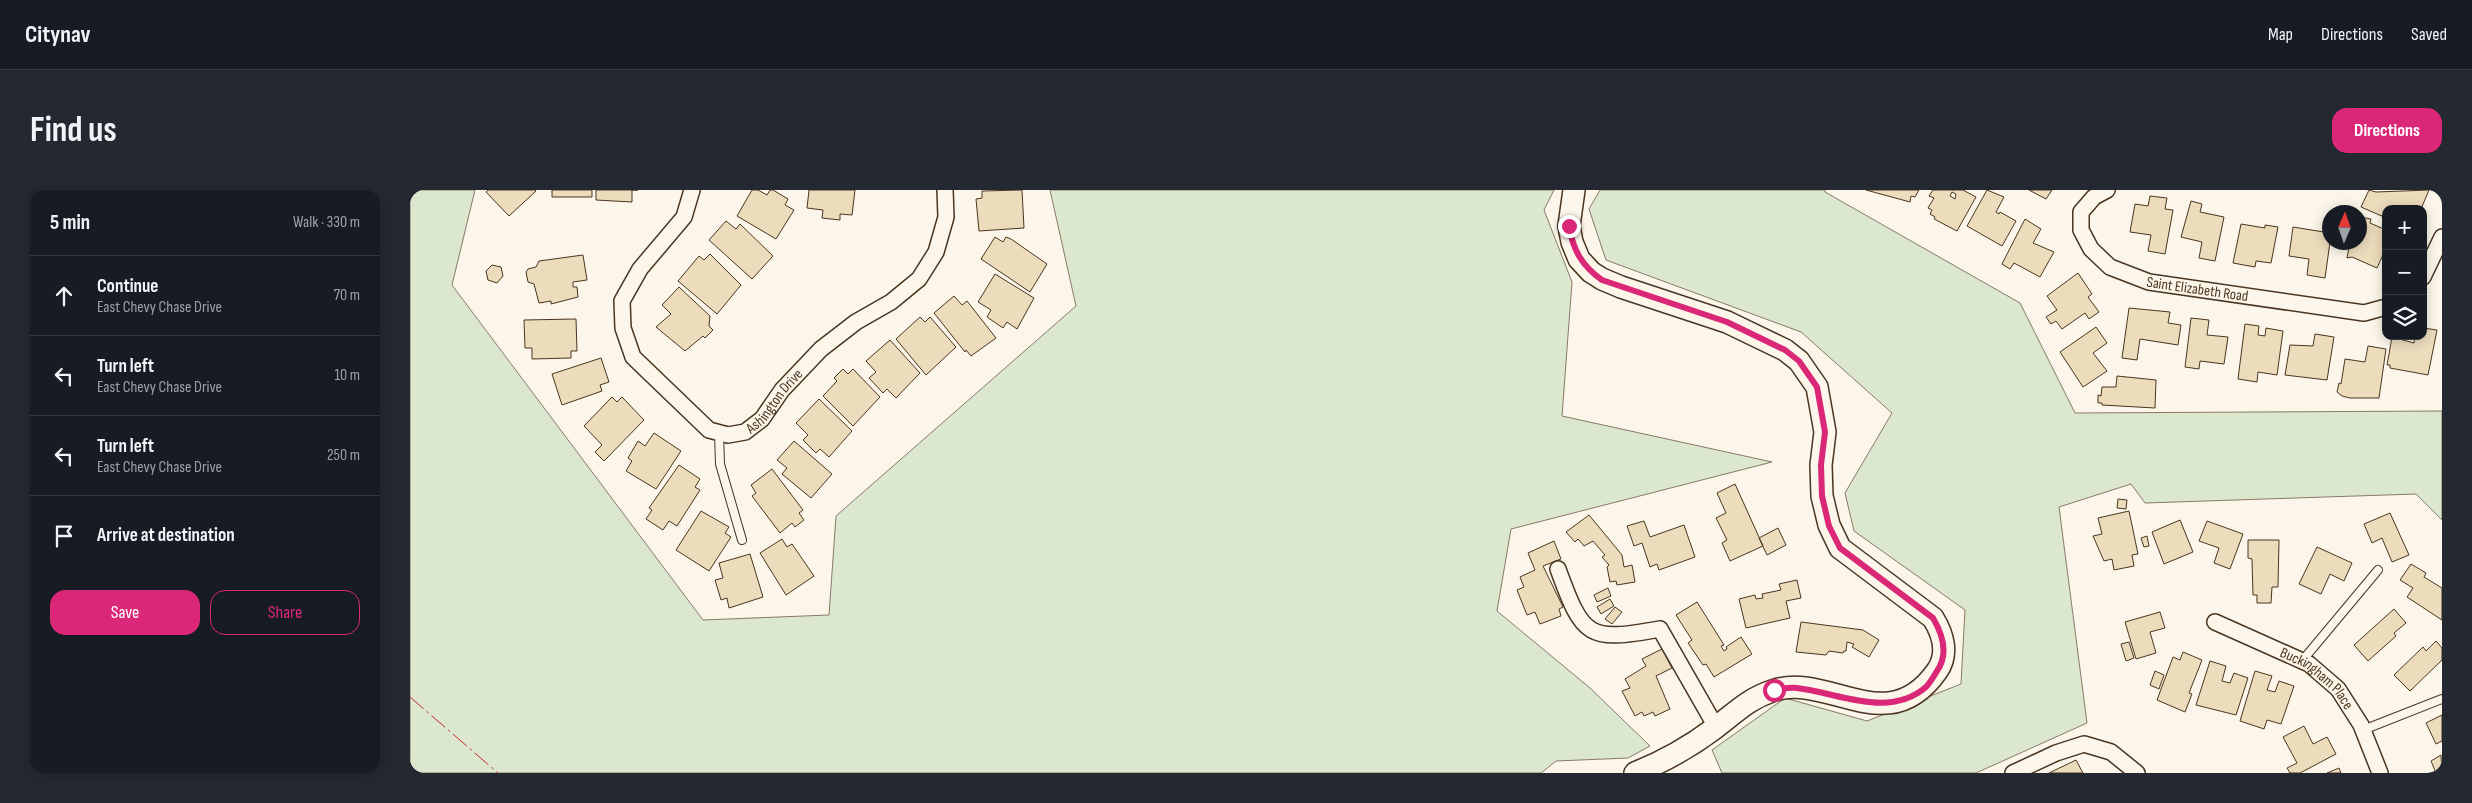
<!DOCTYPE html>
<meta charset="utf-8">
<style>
:root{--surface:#171b24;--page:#242831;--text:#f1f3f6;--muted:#9ea1a6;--line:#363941;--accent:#db2777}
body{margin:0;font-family:"Sofia Sans Condensed",sans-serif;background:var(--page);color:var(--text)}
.controls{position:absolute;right:15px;top:15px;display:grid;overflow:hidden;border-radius:10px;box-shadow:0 2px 12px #0003}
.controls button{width:45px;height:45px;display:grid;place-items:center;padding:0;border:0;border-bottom:1px solid var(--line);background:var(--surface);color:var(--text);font:25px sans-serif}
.compass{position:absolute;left:1912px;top:15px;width:45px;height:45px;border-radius:50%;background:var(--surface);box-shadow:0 2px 12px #0003;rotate:2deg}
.stop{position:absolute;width:15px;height:15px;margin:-11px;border:4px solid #db2777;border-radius:50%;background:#fff}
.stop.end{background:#db2777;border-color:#fff;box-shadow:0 1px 5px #0008}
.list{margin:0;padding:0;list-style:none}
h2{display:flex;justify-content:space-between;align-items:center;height:65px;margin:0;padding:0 20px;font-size:21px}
h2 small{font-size:16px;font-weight:400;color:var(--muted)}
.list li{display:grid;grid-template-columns:32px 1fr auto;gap:15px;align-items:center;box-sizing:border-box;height:80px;padding:0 20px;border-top:1px solid var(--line)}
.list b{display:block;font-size:19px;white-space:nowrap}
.list p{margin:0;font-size:16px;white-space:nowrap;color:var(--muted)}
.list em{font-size:16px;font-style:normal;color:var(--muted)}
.actions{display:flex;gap:10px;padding:15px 20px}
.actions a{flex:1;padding:11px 0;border:1px solid var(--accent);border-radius:15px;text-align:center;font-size:18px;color:var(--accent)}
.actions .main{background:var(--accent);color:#fff}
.icon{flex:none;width:28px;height:28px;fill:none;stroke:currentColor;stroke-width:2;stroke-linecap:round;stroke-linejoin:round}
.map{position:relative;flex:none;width:2032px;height:583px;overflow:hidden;border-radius:15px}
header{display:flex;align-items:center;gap:30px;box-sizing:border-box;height:70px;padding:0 25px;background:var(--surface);border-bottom:1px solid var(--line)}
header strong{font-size:24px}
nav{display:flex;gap:28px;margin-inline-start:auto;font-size:18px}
.intro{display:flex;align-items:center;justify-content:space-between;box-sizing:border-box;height:120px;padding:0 30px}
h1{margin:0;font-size:35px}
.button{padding:12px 22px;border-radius:15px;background:var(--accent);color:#fff;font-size:18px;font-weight:700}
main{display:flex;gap:30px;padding:0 30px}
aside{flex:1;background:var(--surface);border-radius:15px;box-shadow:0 2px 12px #0003}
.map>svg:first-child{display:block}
.green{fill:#dce7d0;stroke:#887966}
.building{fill:#ecdcbc;stroke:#4a3520;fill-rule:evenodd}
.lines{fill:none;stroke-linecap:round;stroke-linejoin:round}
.service-casing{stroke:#4a3520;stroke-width:10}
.minor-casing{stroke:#4a3520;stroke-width:18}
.secondary-casing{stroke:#4a3520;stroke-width:24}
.service{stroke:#fbf6e9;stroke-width:8}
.minor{stroke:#fbf6e9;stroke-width:15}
.secondary{stroke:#fbf6e9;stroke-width:21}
.power{stroke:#c62828;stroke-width:1;stroke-dasharray:18 4 2.5 4;stroke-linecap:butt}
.route{stroke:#db2777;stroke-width:6}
.labels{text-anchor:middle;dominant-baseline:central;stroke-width:4;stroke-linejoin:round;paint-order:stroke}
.street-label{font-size:15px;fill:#4a3520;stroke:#fbf6e9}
</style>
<header>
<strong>Citynav</strong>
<nav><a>Map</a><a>Directions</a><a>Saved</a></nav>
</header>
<div class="intro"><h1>Find us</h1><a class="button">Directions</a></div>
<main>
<aside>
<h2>5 min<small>Walk · 330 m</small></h2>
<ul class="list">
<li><svg class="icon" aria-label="ahead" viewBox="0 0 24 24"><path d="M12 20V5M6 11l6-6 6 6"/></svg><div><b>Continue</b><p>East Chevy Chase Drive</p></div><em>70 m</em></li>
<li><svg class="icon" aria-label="left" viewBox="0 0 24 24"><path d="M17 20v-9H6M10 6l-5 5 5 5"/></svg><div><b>Turn left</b><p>East Chevy Chase Drive</p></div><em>10 m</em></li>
<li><svg class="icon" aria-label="left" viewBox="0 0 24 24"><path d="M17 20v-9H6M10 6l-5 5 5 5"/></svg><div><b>Turn left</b><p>East Chevy Chase Drive</p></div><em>250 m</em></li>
<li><svg class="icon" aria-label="arrive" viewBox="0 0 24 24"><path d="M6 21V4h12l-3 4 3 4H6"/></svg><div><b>Arrive at destination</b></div></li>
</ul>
<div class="actions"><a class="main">Save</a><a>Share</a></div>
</aside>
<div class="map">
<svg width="2032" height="583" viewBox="0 0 2032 583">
<rect width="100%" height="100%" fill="#fbf6e9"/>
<path class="green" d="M0 0H65L42 95 293 430 419 425 426 326 666 116 640 0H1144L1134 20 1162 92 1152 226 1362 272 1101 339 1087 421 1180 498 1240 556 1218 568 1146 571 1131 583H0Z
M1190 0H1415V2L1610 113 1665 223 2032 221V330L2006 304 1735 313 1721 294 1649 317 1677 533 1566 583H1312L1302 560 1375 508 1457 531 1551 494 1555 420 1444 341 1435 303 1482 223 1391 142 1196 70 1179 19Z"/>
<path class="building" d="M78 0H125L126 1 99 26 76 2Z
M142 0H182V7H142Z
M186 0H228H222V12L186 10Z
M342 0H348L357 5 360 0H363L378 9 375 15 384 20 366 49 327 26Z
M399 0H445L442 25 430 24V30L412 28 413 20 397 18Z
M612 0 614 38 569 41 566 9 572 8V1Z
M1456 0H1509L1505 7 1501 6 1500 12Z
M1523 0H1553L1566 7 1547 41 1524 29 1525 27 1520 24 1522 20 1518 18 1524 8 1519 6ZM1542 2 1546 4 1545 9 1540 6Z
M1577 0 1594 7 1586 22 1589 24 1590 22 1606 31 1592 56 1557 36Z
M1619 0H1642L1636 9Z
M1959 0 1966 2 2019 0 2011 19H1976V30L1974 27 1951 17Z
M1740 6 1757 8 1755 19 1763 20 1755 64 1738 61 1741 45 1720 42 1725 14 1738 16Z
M1781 11 1792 14 1790 22 1814 27 1805 71 1789 68 1792 52 1771 47Z
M1950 27 1961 29 1960 33 1976 40V58L1967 78 1942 67 1937 68 1940 52H1950Z
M1615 29 1631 39 1623 53 1644 62 1630 87 1604 73 1600 79 1592 74Z
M316 31 326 39 330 34 363 66 342 89 299 50Z
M1831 34 1855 38V35L1868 37 1861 73 1846 71 1845 77 1823 73Z
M1883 37 1920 43V52L1915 88 1897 85 1899 69 1879 66Z
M585 47 593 52 596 47 601 49 637 74 620 102 571 69Z
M300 64 331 95 307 124 268 91 289 66 294 70Z
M173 65 177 90 163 92V97H167L168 107 141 114V111L129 113 124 94 118 92 116 82 118 79 126 77 129 71Z
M82 75 91 77 93 86 87 93 78 90 76 81Z
M1668 83 1682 104 1678 107 1689 122 1679 129 1675 123 1652 139 1646 131 1641 134 1636 127 1647 120 1637 106Z
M585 84 624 108 607 139 597 132 593 138 577 127 581 120 568 112Z
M269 97 300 126 299 136 303 140 295 148 293 146 275 161 246 137 261 124 252 115Z
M544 106 552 115 557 111 586 148 561 166 556 160 555 162 524 123Z
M1719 118 1760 122 1758 133 1771 135 1768 155 1730 149 1727 170 1712 168Z
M510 127 515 132 520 127 546 157 516 185 486 149Z
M1781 128 1799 130 1797 145 1818 147 1814 174 1790 171 1789 179 1775 177Z
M166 129 167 161H161V168L122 169V158H115L114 130Z
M1835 134 1849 136 1848 145 1855 146 1856 138 1873 141 1867 185 1848 182 1847 192 1828 189Z
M1686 137 1697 153 1683 163 1697 181 1673 197 1650 162Z
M2013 138 2027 140 2018 185 1980 178V175H1977L1982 147 2004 153 2005 146H2013Z
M1905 144 1924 147 1917 190 1875 185 1880 155 1903 156Z
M480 150 510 183 486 208 477 199 473 203 459 188 466 182 456 171Z
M1958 156 1976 159 1969 208H1940L1932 206 1927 202 1929 193 1931 194 1935 169 1955 172Z
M191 168 199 192 190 195 192 201 152 215 142 184Z
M433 179 438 184 443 179 470 207 443 236 413 206 427 191 424 188Z
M1707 186 1746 190 1745 218 1692 215V213H1688V205L1691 206 1692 197H1706Z
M202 207 207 212 212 207 234 230 194 271 185 262 192 255 174 236Z
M409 209 442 241 419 267 410 259 406 263 393 250 398 245 386 233Z
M244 243 271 261 246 299 216 281 222 271 218 268 228 251 235 256Z
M384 251 422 284 401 308 372 284 377 278 367 270Z
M269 275 290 289 285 297 290 300 267 336 259 331 253 340 236 329 242 320 239 318Z
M362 279 393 320 389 323 394 330 385 337 382 333 370 343 342 306 346 303 341 295Z
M1325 294 1353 356 1320 371 1312 353 1317 350 1306 328 1316 323 1307 303Z
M1708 309 1717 310 1716 319 1707 318Z
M291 321 319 337 315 343 321 347 299 381 266 360Z
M1719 321 1728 364 1722 365 1724 376 1704 380 1702 369 1694 371 1683 346 1692 344 1688 328Z
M1980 323 1999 365 1982 372 1972 348 1962 353 1954 334Z
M1179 325 1212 365 1214 377 1222 375 1225 392 1207 395 1206 391 1200 392 1197 377 1199 375 1192 367 1195 365 1183 351 1174 356 1168 349 1165 352 1156 342Z
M1770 330 1783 362 1754 374 1742 342Z
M1234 331 1240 347 1274 335 1285 367 1249 380 1247 374 1240 377 1232 353 1224 356 1217 336Z
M1797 331 1833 344 1820 379 1804 373 1809 358 1789 351Z
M1368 338 1376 355 1357 365 1349 348Z
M1737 346 1739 356 1734 357 1731 348Z
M372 349 377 357 382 354 404 386 376 405 350 363Z
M1838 350H1869L1868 397H1862L1861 413H1847V405H1843L1842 369 1838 368Z
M1144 351 1151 369 1133 376 1153 417 1149 419 1151 426 1130 434 1125 422 1117 425 1107 400 1114 397 1110 387 1125 380 1118 363Z
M1907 357 1942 373 1934 391 1920 384 1911 404 1889 394Z
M340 364 353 407 319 418 317 408 311 410 305 390 313 388 309 373Z
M2001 374 2016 383 2014 387 2032 398V430L1997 407 2003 398 1990 390Z
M1387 390 1391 408 1376 411 1380 428 1336 438 1329 409 1345 405 1346 409 1353 408 1352 404 1371 400 1369 394Z
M1198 398 1201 406 1187 412 1184 405Z
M1200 409 1204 416 1191 424 1187 417Z
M1287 412 1314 455 1311 456 1314 461 1317 459 1316 457 1331 447 1342 464 1304 487 1296 474 1293 475 1278 453 1282 450 1266 425Z
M1205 417 1212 422 1202 434 1195 429Z
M1984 419 1996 433 1984 443 1986 446 1958 471 1944 455Z
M1750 422 1755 438 1740 442 1746 463 1726 469 1715 432Z
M1391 432 1453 440 1469 450 1459 467 1442 457 1444 454 1437 452 1436 461H1434L1433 463 1419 461 1416 465 1386 462Z
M2026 451 2032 458V470L2000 501 1984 485 2013 457 2016 461Z
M1719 452 1724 468 1716 471 1711 454Z
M1252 459 1262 478 1246 486 1260 519 1245 526 1243 522 1234 526 1232 522 1225 526 1212 501 1220 498 1215 489 1236 476 1232 469Z
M1773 462 1792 470 1779 503 1782 504 1775 522 1747 510 1763 467 1770 470Z
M1800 471 1816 476 1812 491 1820 493 1824 483 1838 488 1826 525 1786 515Z
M1745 481 1754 485 1749 499 1740 495Z
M1845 481 1862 486 1857 500 1865 502 1869 491 1884 496 1871 534 1857 530 1854 539 1830 531Z
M2032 525V551L2026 554 2016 533Z
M1894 536 1903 554 1917 547 1926 564 1890 583H1880L1877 578 1887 573 1873 547Z
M2031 565 2032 583H2026L2021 571Z
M1666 570 1673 583H1639Z
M1929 578 1931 583H1917Z"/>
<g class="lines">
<defs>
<path id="service" d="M309 243 310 274 332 350
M1892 471 1968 380
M1953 540 2032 509"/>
<g id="minor">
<path id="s1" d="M282 0 274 27 230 79 212 111 213 138 223 167 299 240 318 245 335 242 352 229 372 200 411 159 446 132 481 112 509 89 526 62 536 27 535 0"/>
<path id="s2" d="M1697 0 1684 7 1671 22V40L1681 59 1700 77 1739 92 1954 123 1976 117"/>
<path d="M2013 87 2032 47"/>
<path d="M1148 379C1173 448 1178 452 1250 439L1306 537"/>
<path id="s3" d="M1805 432 1899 474 1928 499 1951 535 1970 583"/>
<path d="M1603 583 1646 563 1674 554 1701 562 1727 583"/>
</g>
<path id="secondary" d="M1164 0 1159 36 1162 52 1169 69 1181 82 1192 89 1211 97 1317 132 1375 160 1389 171 1407 197 1415 242 1411 275 1412 306 1419 335 1430 358 1523 428C1533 444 1539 464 1527 481 1477 552 1418 481 1362 501 1338 509 1324 524 1305 538 1281 556 1253 572 1225 583"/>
</defs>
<use href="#service" class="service-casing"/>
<use href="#minor" class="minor-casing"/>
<use href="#secondary" class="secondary-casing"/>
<use href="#service" class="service"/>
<use href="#minor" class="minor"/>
<use href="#secondary" class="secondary"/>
<path class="power" d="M0 507 88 583"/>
</g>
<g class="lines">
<path class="route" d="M1159 36C1163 60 1172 76 1192 90L1317 132 1375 160 1389 171 1407 197 1415 242 1411 275 1412 306 1419 336 1430 358 1523 428C1533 445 1539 464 1527 481 1524 486 1520 493 1516 497 1479 529 1429 503 1387 498 1380 497 1372 499 1364 500"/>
</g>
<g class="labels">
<g class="street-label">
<text stroke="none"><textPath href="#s2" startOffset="191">Saint Elizabeth Road</textPath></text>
<text stroke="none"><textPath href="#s1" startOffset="376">Ashington Drive</textPath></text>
<text stroke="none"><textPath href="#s3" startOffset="118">Buckingham Place</textPath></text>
</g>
</g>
</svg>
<div class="controls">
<button>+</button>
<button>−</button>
<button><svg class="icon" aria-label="layers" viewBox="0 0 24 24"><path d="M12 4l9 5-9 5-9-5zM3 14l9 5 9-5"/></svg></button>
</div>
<svg class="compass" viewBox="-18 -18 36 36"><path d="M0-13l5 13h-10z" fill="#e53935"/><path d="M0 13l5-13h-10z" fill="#9ea1a6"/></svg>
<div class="stop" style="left:1364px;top:500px"></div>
<div class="stop end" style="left:1159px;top:36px"></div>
</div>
</main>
